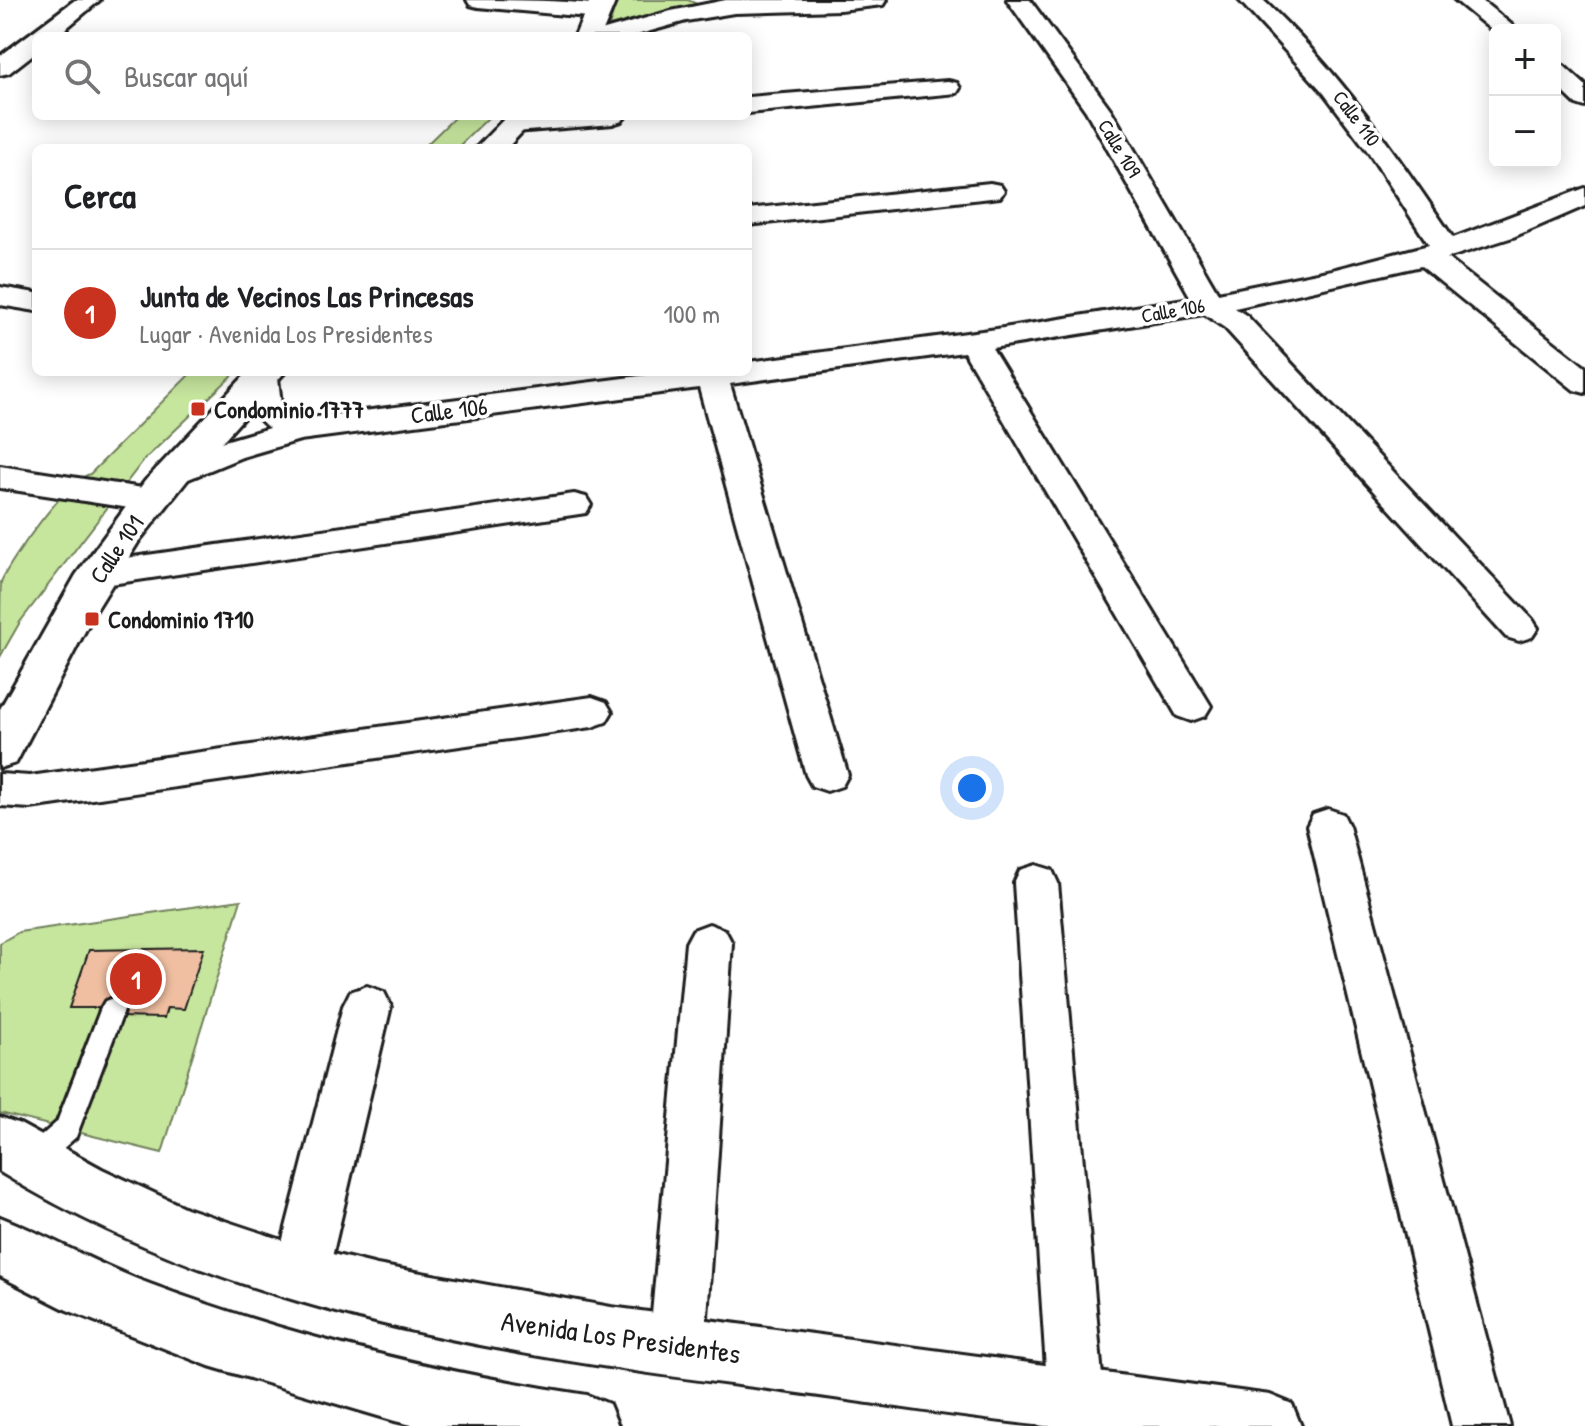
<!DOCTYPE html>
<html lang="es">
<meta charset="utf-8">
<style>
:root{--surface:#fff;--page:#f6f6f6;--text:#202124;--muted:#757577;--line:#e0e0e0;--accent:#c8321e}
body{margin:0;font-family:"Patrick Hand",sans-serif;background:var(--page);color:var(--text)}
.controls{position:absolute;right:24px;top:24px;display:grid;overflow:hidden;border-radius:12px;box-shadow:0 4px 20px #0003}
.controls button{width:72px;height:72px;display:grid;place-items:center;padding:0;border:0;border-bottom:2px solid var(--line);background:var(--surface);color:var(--text);font:40px sans-serif}
.you{position:absolute;left:972px;top:788px;width:28px;height:28px;margin:-20px;border:6px solid #fff;border-radius:50%;background:#1a73e8;box-shadow:0 0 0 12px #1a73e833}
.badge{display:grid;place-items:center;width:52px;height:52px;border-radius:50%;background:var(--accent);color:#fff;font-size:26px;font-weight:700}
.pin{position:absolute;translate:-50% -50%;border:4px solid #fff;box-shadow:0 2px 8px #0006}
.list{margin:0;padding:0;list-style:none}
h2{display:flex;justify-content:space-between;align-items:center;height:104px;margin:0;padding:0 32px;font-size:34px}
h2 small{font-size:26px;font-weight:400;color:var(--muted)}
.list li{display:grid;grid-template-columns:52px 1fr auto;gap:24px;align-items:center;box-sizing:border-box;height:128px;padding:0 32px;border-top:2px solid var(--line)}
.list b{display:block;font-size:30px;white-space:nowrap}
.list p{margin:0;font-size:26px;white-space:nowrap;color:var(--muted)}
.list em{font-size:26px;font-style:normal;color:var(--muted)}
.icon{flex:none;width:44px;height:44px;fill:none;stroke:currentColor;stroke-width:2;stroke-linecap:round;stroke-linejoin:round}
.map{position:relative;flex:none;width:1585px;height:1426px;overflow:hidden}
.search{position:absolute;background:var(--surface);box-shadow:0 4px 20px #0003;left:32px;top:32px;width:720px;height:88px;display:flex;align-items:center;gap:20px;box-sizing:border-box;padding:0 28px;border-radius:12px;color:var(--muted);font-size:30px}
.panel{position:absolute;background:var(--surface);box-shadow:0 4px 20px #0003;left:32px;top:144px;width:720px;height:232px;border-radius:12px}
.map>svg:first-child{display:block}
.green{fill:#c6e59d;stroke:#71805c;stroke-width:2}
.building{fill:#f0bfa1;stroke:#1c1c1c;stroke-width:2}
.lines{fill:none;stroke-linecap:round;stroke-linejoin:round}
.service-casing{stroke:#1c1c1c;stroke-width:6}
.minor-casing{stroke:#1c1c1c;stroke-width:6}
.tertiary-casing{stroke:#1c1c1c;stroke-width:6}
.secondary-casing{stroke:#1c1c1c;stroke-width:6}
.service{fill:#fff;fill-rule:evenodd}
.minor{fill:#fff;fill-rule:evenodd}
.tertiary{fill:#fff;fill-rule:evenodd}
.secondary{fill:#fff;fill-rule:evenodd}
.poi-dot{fill:#c8321e;stroke:#fff;stroke-width:3}
.labels{text-anchor:middle;dominant-baseline:central;stroke-width:7;stroke-linejoin:round;paint-order:stroke}
.far-street-label{font-size:20px;fill:#1c1c1c;stroke:#fff}
.poi-label{font-size:24px;font-weight:bold;fill:#1c1c1c;stroke:#fff;text-anchor:start}
.street-label{font-size:24px;fill:#1c1c1c;stroke:#fff}
.near-street-label{font-size:28px;fill:#1c1c1c;stroke:#fff}
</style>
<div class="map">
<svg width="1585" height="1426" viewBox="0 0 1585 1426">
<rect width="100%" height="100%" fill="#fff"/>
<filter id="ink" filterUnits="userSpaceOnUse"><feTurbulence type="fractalNoise" baseFrequency=".0125" numOctaves="2"/><feDisplacementMap in="SourceGraphic" scale="16" xChannelSelector="R" yChannelSelector="G"/><feConvolveMatrix kernelMatrix="1 2 1 2 8 2 1 2 1" color-interpolation-filters="sRGB"/></filter>
<g filter="url(#ink)">
<path class="green" d="M617 0H688L697 4 609 26Z
M456 116H490L457 148H423Z
M192 372H236L143 461 20 622 0 657C0 639 0 598 1 582 10 560 68 479 90 474Z
M241 900 162 1153 0 1113V943L19 932Z"/>
<path class="building" d="M204 948 184 1009 167 1008 164 1018 119 1017 123 1008H69L89 950Z"/>
<g class="lines">
<defs>
<path id="service" d="M113 998 121 1001 125 1008 76 1137 41 1168 32 1172 23 1168 19 1160 23 1152 57 1122 101 1008 105 1001Z"/>
<path id="minor" d="M75 0H100L57 36H36V52L9 73 0 75V56Z
M467 0C512 0 562 0 607 6L611 11 607 16 599 18 478 7 470 5Z
M886 0 883 5 840 10 734 13 686 21 633 36H597L601 31 671 11 726 0Z
M1007 0H1030L1111 110 1218 293 1332 270 1429 245 1369 153 1323 92 1239 0H1263C1338 70 1396 153 1453 238L1585 188V206L1513 237 1447 258 1585 367V393L1574 390 1421 266 1235 308 1247 316 1532 619 1538 628 1532 637 1519 641 1506 637 1225 328 1204 314 992 348 1211 706 1205 716 1191 721 1177 716 964 352 730 384 848 775 842 786 827 791 812 786 806 775 699 388 300 440 242 457 169 487 157 484 152 476 157 468 218 443 269 428C253 415 237 391 250 372H274L278 378 281 404 301 419 671 372H748V362L997 329 1191 298 1086 111Z
M1455 0H1481L1518 30H1495V33Z
M1555 64 1564 66 1585 85V107L1576 104 1555 84Z
M948 81 957 83 960 88 957 93 748 113V97Z
M518 116H626L622 121 613 124 515 132 506 129 502 124 506 119Z
M990 183 1000 185 1004 191 1000 197 748 225V209Z
M0 287 36 293V311L0 305Z
M0 466 149 489 161 492 166 500 161 508 149 511 0 488Z
M574 494 586 497 591 505 586 513 98 586 85 583 80 574 85 565 98 562Z
M592 697 606 702 612 712 606 722 592 727 30 808 0 806V774L30 776Z
M1328 809 1343 814 1349 826 1510 1426H1452L1307 826 1313 814Z
M1036 865 1052 870 1058 883 1104 1399 1096 1419 1079 1426 1056 1419 1048 1399 1014 883 1020 870Z
M709 924 725 930 732 943 705 1347 697 1367 677 1375 657 1367 649 1347 686 943 693 930Z
M367 986 384 992 391 1006 328 1274 320 1293 301 1300 282 1293 274 1274 343 1006 350 992Z"/>
<path id="tertiary" d="M0 1117 20 1124 102 1169 186 1208 300 1246 377 1265 611 1307 1270 1395 1292 1404 1301 1426C1245 1426 1189 1426 1133 1426 1104 1426 1074 1426 1045 1426 943 1415 841 1398 738 1385 482 1352 224 1309 0 1172Z
M0 1217C51 1237 98 1265 150 1284 292 1337 437 1372 587 1395L609 1404 618 1426H416L395 1421 209 1366 67 1310 0 1276Z"/>
<path id="secondary" d="M590 0H616L601 36H575Z
M507 116H537L507 148H476Z
M248 372H285L189 478 139 541 95 612 16 763 0 768V709L76 575 145 481Z"/>
</defs>
<use href="#service" class="service-casing"/>
<use href="#minor" class="minor-casing"/>
<use href="#tertiary" class="tertiary-casing"/>
<use href="#secondary" class="secondary-casing"/>
<use href="#service" class="service"/>
<use href="#minor" class="minor"/>
<use href="#tertiary" class="tertiary"/>
<use href="#secondary" class="secondary"/>
</g>
</g>
<g class="poi-dot">
<rect x="190" y="401" width="16" height="16" rx="4"/>
<rect x="84" y="611" width="16" height="16" rx="4"/>
</g>
<g class="labels">
<g class="far-street-label">
<text transform="translate(1357 118) rotate(53)">Calle 110</text>
<text transform="translate(1120 148) rotate(59)">Calle 109</text>
<text transform="translate(1173 310) rotate(-10)">Calle 106</text>
</g>
<g class="poi-label">
<text x="214" y="409">Condominio 1777</text>
<text x="108" y="619">Condominio 1710</text>
</g>
<g class="street-label">
<text transform="translate(449 410) rotate(-7)">Calle 106</text>
<text transform="translate(116 549) rotate(-56)">Calle 101</text>
</g>
<g class="near-street-label">
<text transform="translate(621 1337) rotate(8)">Avenida Los Presidentes</text>
</g>
</g>
</svg>
<div class="controls">
<button>+</button>
<button>−</button>
</div>
<div class="you"></div>
<div class="pin badge" style="left:136px;top:979px">1</div>
<div class="search"><svg class="icon" aria-label="search" viewBox="0 0 24 24"><circle cx="10" cy="10" r="6"/><path d="M15 15l6 6"/></svg>Buscar aquí</div>
<section class="panel">
<h2>Cerca<small></small></h2>
<ul class="list">
<li><span class="badge">1</span><div><b>Junta de Vecinos Las Princesas</b><p>Lugar · Avenida Los Presidentes</p></div><em>100 m</em></li>
</ul>
</section>
</div>
